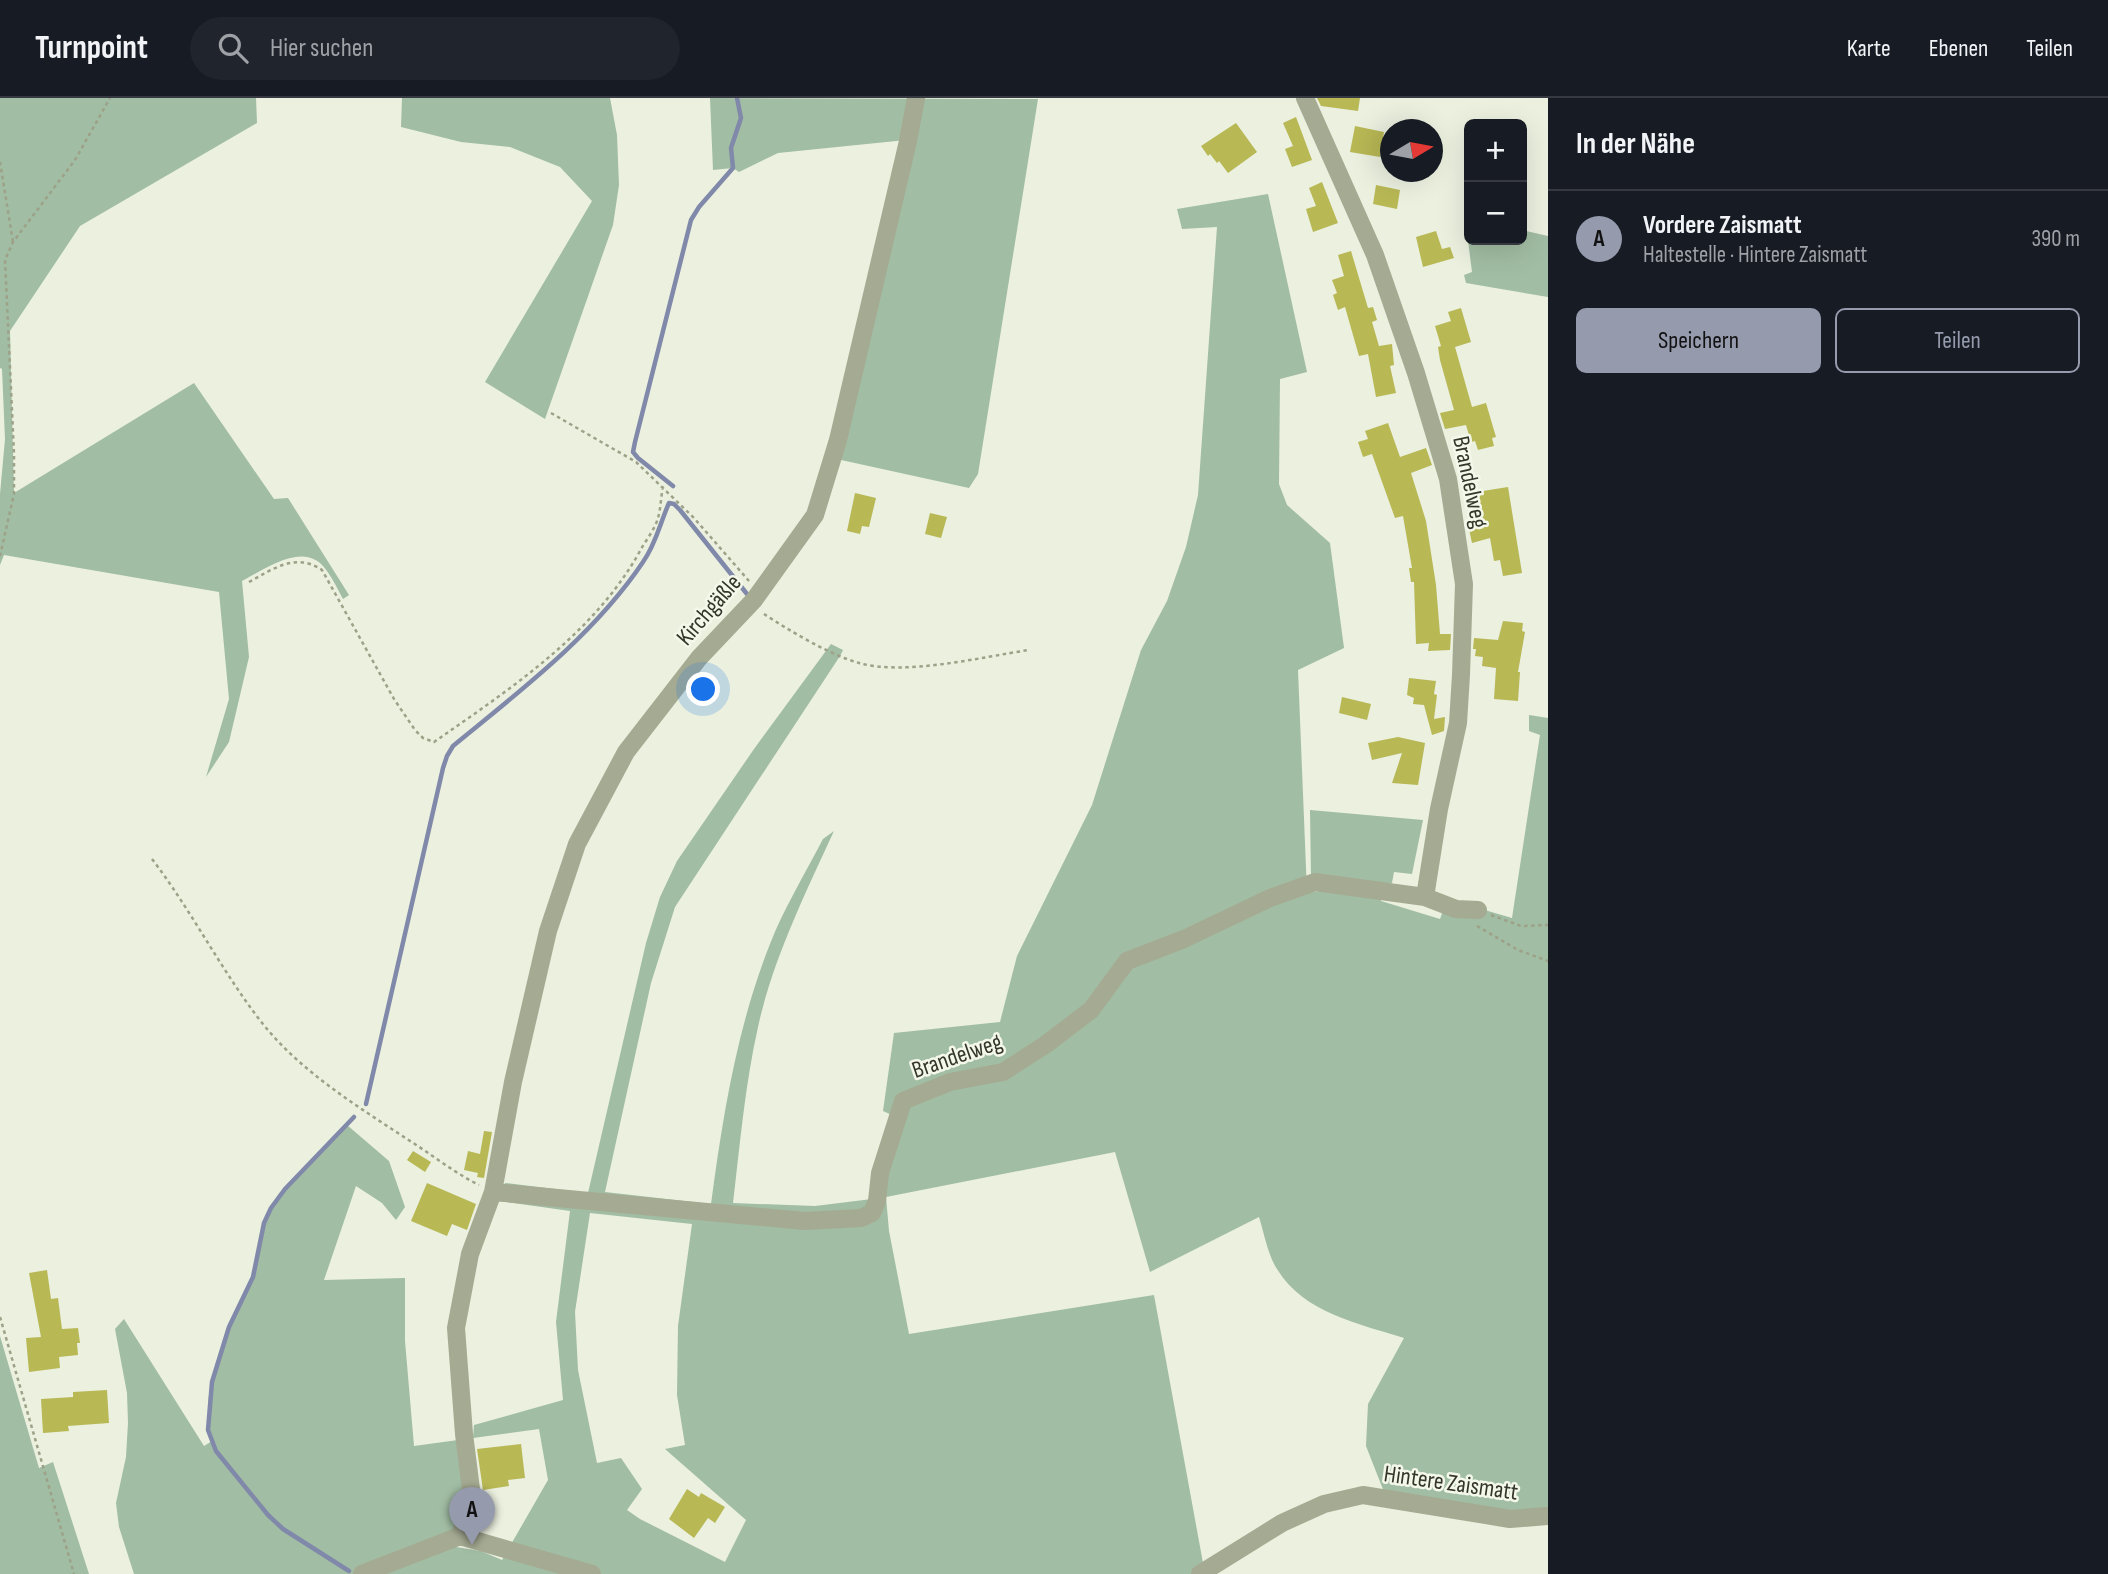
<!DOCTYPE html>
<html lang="de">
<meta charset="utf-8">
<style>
:root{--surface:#171b24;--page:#20242c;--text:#f1f3f6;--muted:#9ea1a6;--line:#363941;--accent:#959aad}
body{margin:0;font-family:"Sofia Sans Condensed",sans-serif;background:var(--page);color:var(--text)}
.controls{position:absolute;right:21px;top:21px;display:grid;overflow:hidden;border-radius:10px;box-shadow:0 7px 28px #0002}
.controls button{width:63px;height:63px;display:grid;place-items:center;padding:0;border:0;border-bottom:2px solid var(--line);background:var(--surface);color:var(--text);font:35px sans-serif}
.compass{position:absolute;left:1380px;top:21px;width:63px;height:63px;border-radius:50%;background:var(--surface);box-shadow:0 7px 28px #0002;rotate:80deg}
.you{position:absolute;left:704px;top:592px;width:24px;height:24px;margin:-18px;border:5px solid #fff;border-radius:50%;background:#1a73e8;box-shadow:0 0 0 10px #1a73e833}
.badge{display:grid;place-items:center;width:46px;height:46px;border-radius:50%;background:var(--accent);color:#111;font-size:23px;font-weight:700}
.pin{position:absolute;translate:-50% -58px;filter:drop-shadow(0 2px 4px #0008)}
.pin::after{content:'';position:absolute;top:37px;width:24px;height:21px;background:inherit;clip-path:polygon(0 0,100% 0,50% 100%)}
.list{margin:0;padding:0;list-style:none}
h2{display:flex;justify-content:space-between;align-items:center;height:91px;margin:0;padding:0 28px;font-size:30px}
h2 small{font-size:23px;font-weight:400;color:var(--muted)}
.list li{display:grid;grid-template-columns:46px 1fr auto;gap:21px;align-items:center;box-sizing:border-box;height:98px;padding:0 28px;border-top:2px solid var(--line)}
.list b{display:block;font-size:26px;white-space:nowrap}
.list p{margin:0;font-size:23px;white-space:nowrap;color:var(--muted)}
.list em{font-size:23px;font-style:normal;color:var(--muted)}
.actions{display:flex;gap:14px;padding:21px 28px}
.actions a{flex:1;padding:16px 0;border:2px solid var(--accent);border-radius:10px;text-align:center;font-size:24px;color:var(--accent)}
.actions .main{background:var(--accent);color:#111}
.icon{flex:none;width:38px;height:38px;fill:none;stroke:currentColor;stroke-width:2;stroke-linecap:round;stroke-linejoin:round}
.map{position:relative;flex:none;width:1548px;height:1476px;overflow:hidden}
header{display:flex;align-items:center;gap:42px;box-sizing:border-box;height:98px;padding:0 35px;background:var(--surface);border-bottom:2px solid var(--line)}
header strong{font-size:33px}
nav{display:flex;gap:38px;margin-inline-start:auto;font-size:24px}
.search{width:490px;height:63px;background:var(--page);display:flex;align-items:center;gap:18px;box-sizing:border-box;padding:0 24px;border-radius:38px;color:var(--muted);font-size:26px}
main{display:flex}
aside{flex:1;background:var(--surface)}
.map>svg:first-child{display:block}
.green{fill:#a1bda3;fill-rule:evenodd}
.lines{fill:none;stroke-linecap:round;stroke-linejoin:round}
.stream{stroke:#8189aa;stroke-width:4.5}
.building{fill:#b8b855}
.path{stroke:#9ca188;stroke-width:2.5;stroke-dasharray:3.5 3.5;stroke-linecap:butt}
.minor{stroke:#a5aa92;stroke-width:18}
.labels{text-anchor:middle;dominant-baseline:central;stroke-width:5;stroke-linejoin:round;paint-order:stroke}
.street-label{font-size:24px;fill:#35362a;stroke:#f4f8eb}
</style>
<header>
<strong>Turnpoint</strong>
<div class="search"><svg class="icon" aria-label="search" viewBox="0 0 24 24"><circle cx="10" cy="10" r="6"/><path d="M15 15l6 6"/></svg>Hier suchen</div>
<nav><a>Karte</a><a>Ebenen</a><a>Teilen</a></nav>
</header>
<main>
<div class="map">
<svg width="1548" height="1476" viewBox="0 0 1548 1476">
<rect width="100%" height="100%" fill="#ebf0df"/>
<path class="green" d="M0 0H256L257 25 80 128 10 233 14 395 194 285 274 401 288 400 349 497 343 501C337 490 331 477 323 468 301 444 264 472 242 483L249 559 229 644 206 679 229 601 219 494 4 457 0 467V396L5 341 2 271 0 270Z
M402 0H610L617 37 619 87 613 127 545 321 485 284 592 103 560 69 510 49 461 44 401 29Z
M710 0 1038 1 978 376 969 390 832 360 906 42 778 55 739 74 733 70 713 72Z
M1268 96 1307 274 1280 281 1279 386 1287 407 1330 445 1344 550 1298 572 1307 795 1326 792 1380 797 1381 803 1440 821 1447 801 1512 820 1540 637 1529 633V617L1548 620V1422L1386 1399 1366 1348 1368 1306 1404 1240C1357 1225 1304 1215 1277 1171 1268 1157 1264 1135 1259 1119L1150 1174 1115 1054 886 1099 889 1133 909 1236 1154 1197 1205 1476H134L119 1429 116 1405 126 1359 128 1325 127 1295 115 1231 124 1221 204 1348 212 1343C199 1301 220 1248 238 1209 242 1200 249 1191 252 1181 260 1157 258 1131 271 1109 290 1078 322 1053 347 1027L389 1063 405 1109 396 1122 382 1105 356 1088 324 1182 405 1180V1243L414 1348 458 1342 464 1399 456 1449 481 1453 502 1462 548 1382 539 1331 473 1340 474 1327 563 1302 556 1224 570 1113 499 1103 505 1085 588 1095 646 845 660 799 677 763 754 651 831 546 843 552 840 558 675 809 651 885 605 1094 711 1106C723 1017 737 929 770 846 784 810 805 776 823 741L834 733C805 796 773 861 758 929 745 987 740 1046 733 1105L815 1108 872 1101 894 1018 883 1013 894 935 1000 924 1017 858 1092 707 1141 552 1167 503 1186 449 1198 397 1217 129 1182 131 1177 111ZM590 1115 692 1126 678 1228 677 1297 685 1347 665 1351 746 1422 725 1464 640 1421 627 1412 642 1391 621 1360 597 1365 578 1272 575 1214Z
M1465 119 1469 120V142H1522V132L1548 138V199L1466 185 1464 177 1472 174Z
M1310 712 1423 722 1412 776 1394 774 1392 785 1388 786 1311 780Z
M0 1238 39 1370 53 1364 89 1476H0Z"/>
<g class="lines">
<path class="stream" d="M673 388 638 360 633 354 635 344 691 122 699 109 733 70 731 50 741 20 737 0
M366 1006 443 670 447 658 453 648C520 593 594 537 643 464 656 446 660 425 669 405L674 406 680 412 747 496
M349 1473 283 1431 268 1417 216 1353 208 1332 212 1284 229 1229 253 1179 264 1125 271 1110 285 1091 354 1019"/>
</g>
<path class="building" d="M1317 0H1360L1358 13 1321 8Z
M1296 19 1312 62 1292 69 1285 51 1293 48 1283 25Z
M1236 25 1257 54 1228 75 1219 63 1217 65 1210 56 1208 58 1201 48Z
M1355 28 1384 34 1380 59 1350 54Z
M1322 84 1338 125 1313 134 1306 111 1316 108 1309 90Z
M1376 87 1400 92 1397 111 1373 106Z
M1436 133 1442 151 1450 149 1454 160 1423 169 1416 139Z
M1351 153 1368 210 1373 209 1377 222 1372 224 1379 248 1392 246 1394 267 1390 268 1396 295 1376 299 1368 256 1359 258 1345 209 1338 212 1333 197 1337 195 1332 182 1344 178 1338 157Z
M1461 210 1471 244 1455 249 1472 309 1486 305 1496 339 1492 340 1494 348 1478 352 1475 343 1471 344 1466 327 1445 331 1440 315 1454 312 1440 262 1438 249 1441 248 1435 228 1451 223 1448 214Z
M1388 325 1400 359 1426 350 1432 367 1411 375 1426 423 1436 487 1440 536H1451L1450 552 1428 553 1429 545 1416 546 1414 484H1411L1409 470H1412L1403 418 1395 420 1372 356 1363 359 1358 344 1368 341 1365 333Z
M1508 389 1522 475 1503 478 1500 462 1494 463 1490 440 1472 445 1469 431 1481 429 1476 398 1484 397 1483 393Z
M855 395 876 400 869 429 862 428 860 436 847 433Z
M930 415 947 419 941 440 925 436Z
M1503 523 1523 525 1522 533 1525 534 1518 574H1520L1518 603 1494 601 1496 570 1482 568 1483 559 1475 558 1476 551H1473L1474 540 1498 542Z
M1409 580 1436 583 1434 596 1437 597 1434 621 1445 619 1444 633 1432 637 1424 607 1413 606 1414 600 1407 597Z
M1342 599 1371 606 1367 622 1339 615Z
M1398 639 1425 645 1418 687 1392 685 1402 655 1372 662 1368 645Z
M484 1033 492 1034 484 1080 477 1079 478 1075 464 1072 468 1053 480 1056Z
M413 1053 431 1064 425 1074 407 1062Z
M427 1085 476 1106 467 1132 452 1126 447 1138 411 1123Z
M47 1172 51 1201 58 1200 62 1231 78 1230 80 1245H77L78 1257 59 1259 60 1270 29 1274 26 1240 41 1239 29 1175Z
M107 1292 109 1325 68 1328 69 1333 43 1335 41 1301 73 1299V1294Z
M521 1346 525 1380 508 1382 509 1388 483 1392 477 1351Z
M687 1391 699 1399 701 1395 725 1409 715 1425 708 1420 694 1440 669 1421Z"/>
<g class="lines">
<path class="path" d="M0 64 13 144
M551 315 636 364 694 420 749 483
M0 458 14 396V356L5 162 13 144 75 62 110 0
M249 484C273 471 296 454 322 472L394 601 415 632 423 640 434 644C510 591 594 536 640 453 646 442 655 431 658 420 661 409 661 398 663 388
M764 516C790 533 830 557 859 565 904 578 982 559 1029 552
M152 761C191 812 220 870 259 921 298 972 354 1006 407 1041 431 1056 453 1074 479 1087
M1491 817 1521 828 1548 827
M1477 828 1518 852 1548 863
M0 1219 74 1476"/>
<path class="minor" d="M1305 0 1375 157 1416 275 1448 381 1464 486 1461 577 1458 625 1439 711 1425 799
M493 1094 805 1123 861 1120 872 1115 877 1103 880 1075 903 1003 950 984 1003 974 1045 947 1091 912 1127 863 1184 841 1270 800 1315 784 1425 799 1456 811 1478 812
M460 1438 472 1399 464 1336 456 1230 470 1156 493 1094 513 984 548 833 577 746 626 654 699 560 754 502 815 417 838 342 908 43 916 0
M460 1438 592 1476
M362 1476 460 1438
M1200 1476 1282 1425 1324 1406 1363 1397 1510 1421 1548 1418"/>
</g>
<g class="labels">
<g class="street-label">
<text transform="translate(1470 384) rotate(78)">Brandelweg</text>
<text transform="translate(709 512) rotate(-49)">Kirchgäßle</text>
<text transform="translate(957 958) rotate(-19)">Brandelweg</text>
<text transform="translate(1451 1385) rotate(8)">Hintere Zaismatt</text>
</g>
</g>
</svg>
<div class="controls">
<button>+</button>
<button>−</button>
</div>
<svg class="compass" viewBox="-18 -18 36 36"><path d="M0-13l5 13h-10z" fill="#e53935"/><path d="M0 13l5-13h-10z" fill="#9ea1a6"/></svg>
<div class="you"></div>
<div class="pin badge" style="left:472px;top:1447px">A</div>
</div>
<aside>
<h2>In der Nähe<small></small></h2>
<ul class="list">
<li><span class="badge">A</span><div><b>Vordere Zaismatt</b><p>Haltestelle · Hintere Zaismatt</p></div><em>390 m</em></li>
</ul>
<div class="actions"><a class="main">Speichern</a><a>Teilen</a></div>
</aside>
</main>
